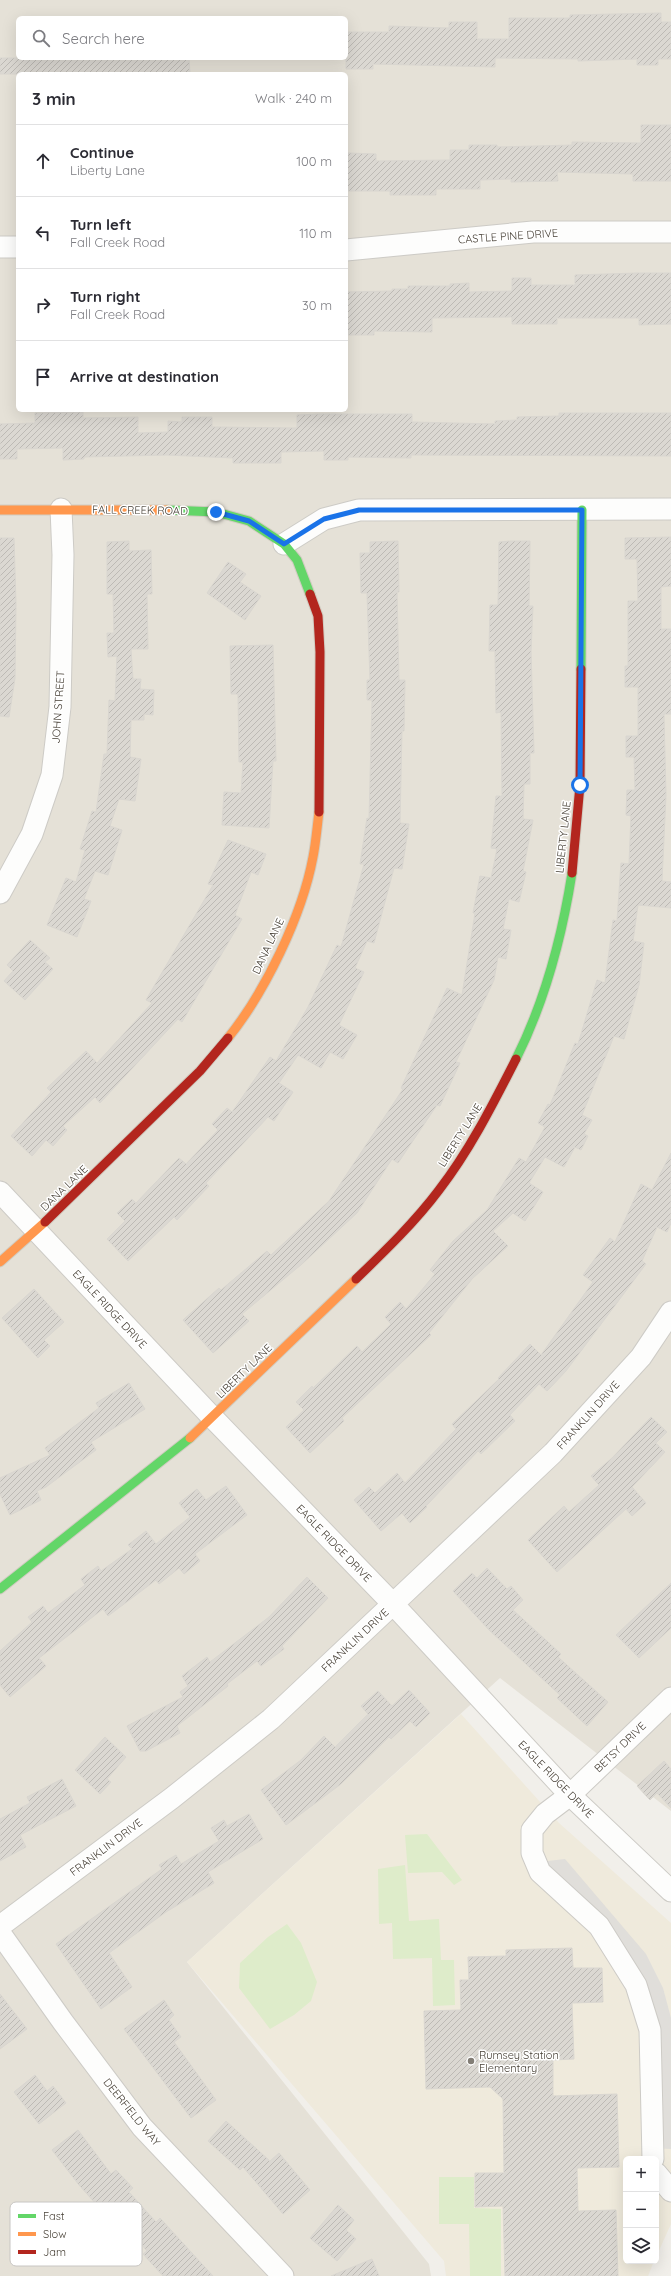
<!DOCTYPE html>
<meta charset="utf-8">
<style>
:root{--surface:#fff;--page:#f2f2f3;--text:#2b2b33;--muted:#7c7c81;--line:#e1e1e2}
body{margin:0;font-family:Quicksand,sans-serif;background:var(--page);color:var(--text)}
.controls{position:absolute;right:12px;bottom:12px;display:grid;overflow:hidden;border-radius:6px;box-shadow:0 4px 16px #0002}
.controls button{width:36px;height:36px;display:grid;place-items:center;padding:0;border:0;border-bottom:1px solid var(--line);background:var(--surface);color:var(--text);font:20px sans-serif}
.stop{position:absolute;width:12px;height:12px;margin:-9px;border:3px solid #1a73e8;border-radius:50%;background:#fff}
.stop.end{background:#1a73e8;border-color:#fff;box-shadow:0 1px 4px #0008}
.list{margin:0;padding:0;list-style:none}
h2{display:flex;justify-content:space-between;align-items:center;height:52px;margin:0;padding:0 16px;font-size:17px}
h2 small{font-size:13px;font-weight:400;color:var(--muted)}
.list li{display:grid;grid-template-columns:26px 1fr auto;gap:12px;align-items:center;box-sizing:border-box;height:72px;padding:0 16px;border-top:1px solid var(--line)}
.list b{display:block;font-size:15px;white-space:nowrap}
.list p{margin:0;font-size:13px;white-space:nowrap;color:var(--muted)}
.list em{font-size:13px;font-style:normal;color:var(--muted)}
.icon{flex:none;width:22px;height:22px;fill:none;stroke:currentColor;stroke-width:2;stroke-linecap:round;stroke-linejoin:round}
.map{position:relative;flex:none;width:671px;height:2276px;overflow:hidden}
.search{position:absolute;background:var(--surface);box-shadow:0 4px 16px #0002;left:16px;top:16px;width:332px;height:44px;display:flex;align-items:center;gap:10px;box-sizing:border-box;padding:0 14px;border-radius:6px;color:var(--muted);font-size:15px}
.panel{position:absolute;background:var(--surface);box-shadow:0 4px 16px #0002;left:16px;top:72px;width:332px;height:340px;border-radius:6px}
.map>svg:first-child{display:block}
.residential{fill:#e5e1d7;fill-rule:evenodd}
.education{fill:#efeadc}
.park{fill:#deecca}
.parking{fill:#e0deda}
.building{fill:url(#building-hatch);stroke:#d9d6d0}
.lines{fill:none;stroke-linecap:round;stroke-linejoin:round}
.street-casing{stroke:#cdcbc6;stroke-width:23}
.fast-casing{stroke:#d1ccc1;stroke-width:11}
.slow-casing{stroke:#d1ccc1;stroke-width:11}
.jam-casing{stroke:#d1ccc1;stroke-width:11}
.street{stroke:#fdfdfc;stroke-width:21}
.fast{stroke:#63d668;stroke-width:9}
.slow{stroke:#ff974d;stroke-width:9}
.jam{stroke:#b3261e;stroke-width:9}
.route{stroke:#1a73e8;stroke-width:5}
.poi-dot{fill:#827d75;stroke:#fff;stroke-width:1.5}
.labels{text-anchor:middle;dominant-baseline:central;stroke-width:3;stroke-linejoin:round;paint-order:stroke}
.street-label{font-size:11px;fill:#474036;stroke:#fff}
.poi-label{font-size:11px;fill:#474036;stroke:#fff;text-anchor:start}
.key{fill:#fff;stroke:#c8c6c3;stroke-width:1}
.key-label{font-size:11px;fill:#474036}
</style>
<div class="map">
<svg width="671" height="2276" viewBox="0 0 671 2276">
<defs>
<pattern id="building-hatch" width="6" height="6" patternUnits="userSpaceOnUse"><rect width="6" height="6" fill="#dbd8d2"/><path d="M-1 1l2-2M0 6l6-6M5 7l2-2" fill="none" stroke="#bdbab5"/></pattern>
</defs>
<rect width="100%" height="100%" fill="#f1efea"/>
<path class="residential" d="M0 0H671V1811L500 1678 187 1962 429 2264 431 2276H0ZM18 18H346V58H18ZM18 74H346V410H18Z"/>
<path class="education" d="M461 1714 559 1823 671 1923V2224L656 2257V2159H626V2261H654L648 2276H446L444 2261 187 1962Z"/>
<path class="park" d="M427 1834 462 1880 454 1885 442 1872 408 1873 405 1835Z
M405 1865 409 1921 439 1919 441 1960H454L455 2005 433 2006 432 1958 393 1959 392 1923 379 1924 378 1869Z
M287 1924 301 1943 317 1982 311 2001 294 2015 270 2029 239 1988 240 1963 268 1937Z
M439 2177H474V2208L501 2209V2276H470L469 2224H439Z"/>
<path class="parking" d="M565 1859 646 1954 663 1988 671 2018V2149L652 2148 636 1985 540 1872 548 1861Z"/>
<path class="building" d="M661 13V22H671V59H658V65H637V59L578 61V59L495 58V67L373 64V69H346V32H389V26L449 28V22H477V39H509V18H570V15Z
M0 58H189L190 74H0Z
M641 125H671V181H633V174L557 172 558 181 511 182V179L480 180V189H436V195H390V191H346L348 153 376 154V161L450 160V150H469V145H497V147L572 145V142L641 143Z
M638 273H671V324L639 325V318H557V324H512V317L432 318V332L374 331V335H346V292L392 291V289H408V286H450V284L469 283V292L512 291V278H531V285H575V275Z
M83 412V418L138 417V433L168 432V421L182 422V417H212V427L297 428V415L320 414H412V422L495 424V421L517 420V417L559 416V413H671V456L411 455V458L348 457V460H324V451L281 452V463H233V458L167 455 84 457V459L63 460V448L17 449V459H0V424L35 423V413Z
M671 537V586L661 587V629H671V714H664L666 795 662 881 671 882V908L638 905 633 941 644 943 639 985 624 1039 614 1036 582 1115 592 1120 584 1134 588 1136 581 1150 575 1147 564 1167 545 1157 529 1183 543 1192 525 1221 513 1213 493 1231 508 1246 472 1279 429 1333 431 1335 342 1418 344 1421 310 1453 286 1427 304 1410 296 1402 312 1386 313 1388 357 1346 362 1352 391 1324 385 1317 400 1302 406 1309 435 1274 430 1270 453 1241 487 1210 519 1158 526 1162 545 1127 538 1123 548 1104 550 1105 575 1043 578 1044 597 980 605 983 613 920 617 921 621 863 629 864 631 816 626 815 627 790H635L634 757H626V736H638V687H625V666H628V601H638L637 559H625V538Z
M0 538H14L16 604 15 678 9 717 0 716Z
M129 541V551L151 550 152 594H147L148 649H131L133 679H141L140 689 154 690 153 715 144 714V720H131L130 757 141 759 135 801 119 799 110 826 122 830 108 875 95 871 84 899 91 901 77 937 47 925 66 878 76 882 85 850 80 849 92 811 96 812 104 754H107L109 700 115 701 117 656 108 657 107 633H114L113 594H107V542Z
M398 541 399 592H397L399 680H405L404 731H402L400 823 409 824 402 869 394 868 374 943 367 941 355 968 364 972 339 1025 357 1035 343 1059 330 1052 321 1068 298 1055 279 1083 293 1092 274 1121 268 1117 206 1183 209 1186 177 1220 174 1217 128 1261 107 1239 125 1221 117 1213 132 1199 136 1203 179 1158 186 1164 218 1130 212 1124 227 1108 232 1112 270 1057 276 1061 308 1007 337 945 341 947 364 864H360L367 818 369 819 372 700H367V680H370L367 593H361L360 553H370V542Z
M511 541H530L529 606H533L531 651 534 753H530V784H524L523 819 533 820 523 871 526 872 519 902 509 899 503 929 511 930 506 959 498 957 494 980 456 1062 460 1063 440 1106 437 1105 398 1163 392 1159 357 1213 302 1264 242 1314 249 1321 213 1353 183 1320 219 1288 221 1290 267 1251 271 1255 329 1201 403 1089 401 1088 447 988 462 995 475 913H473L480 876 491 878 497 849 491 848 496 796H502L501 712 496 713 495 651H489L490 605H498L499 542Z
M228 562 246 574 240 582 261 596 245 620 207 593Z
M273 645 276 761H273L269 828 222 825 224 792 241 793 243 762H239L238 694H231L230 646Z
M228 840 266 854 258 875 251 872 235 915 242 919 182 1022 178 1019 100 1103 95 1097 63 1126 67 1130 53 1146 46 1140 32 1156 11 1136 51 1092 47 1088 86 1051 97 1063 152 1003 146 1000 213 885 208 884Z
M30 940 50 958 45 962 53 969 25 1000 4 981 13 971 7 965Z
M671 1153V1223L667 1232 657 1227 642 1261 646 1264 566 1371 547 1391 539 1384 510 1415 515 1421 481 1454 478 1451 426 1506 427 1507 410 1523 402 1513 381 1531 354 1500 369 1487 375 1493 397 1473 405 1483 456 1429 452 1424 499 1379 498 1378 530 1344 541 1355 593 1282 583 1275 610 1238 615 1242 641 1184 652 1190Z
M34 1289 64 1322 44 1340 50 1346 38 1358 2 1318Z
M129 1383 145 1409 91 1442 96 1450 46 1487 37 1491 41 1500 10 1515 0 1494V1478L50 1455 45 1448 99 1408 96 1403Z
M651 1417 667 1432 656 1443 665 1452 632 1487 646 1503 632 1516 626 1509 557 1572 528 1540 564 1506 569 1512 599 1485 591 1476 612 1458Z
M226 1486 247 1515 195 1554 200 1561 184 1574 179 1568 159 1584 156 1580 108 1616 103 1609 39 1658 46 1666 10 1697 0 1685V1651L32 1622 28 1617 43 1606 48 1613 85 1585 81 1579 98 1566 101 1571 132 1549 128 1545 146 1531 156 1544 190 1517 179 1503 197 1489 206 1500Z
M487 1568 507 1589 511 1586 523 1600 513 1610 561 1654 558 1657 608 1702 587 1726 557 1698 560 1695 490 1631 453 1591 472 1573 477 1578Z
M307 1577 328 1598 282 1646 284 1649 261 1666 257 1661 227 1684 228 1686 177 1726 180 1733 146 1751H140L127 1726 183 1697 180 1692 188 1686 182 1676 207 1657 210 1662 269 1617Z
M671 1583V1628L639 1658 616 1635Z
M409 1690 430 1713 416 1727 410 1721 391 1739 389 1737 341 1784 286 1825 261 1790 301 1760 324 1736 335 1747 368 1714 361 1706 378 1691 392 1706Z
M105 1737 126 1757 107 1779 111 1782 100 1794 75 1770Z
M664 1761 671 1769V1808L657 1793 650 1800 637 1786Z
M62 1779 76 1806 20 1835 26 1847 0 1861V1819L30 1803 27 1797Z
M249 1814 263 1839 208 1872 214 1883 166 1912 109 1953 132 1987 101 2009 56 1944 162 1869 159 1865 176 1855 181 1864 219 1841 211 1828 224 1820 227 1826Z
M572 1948 573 1968H602L603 2002 572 2003 574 2059 553 2060V2096L617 2094 619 2167 577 2168 578 2211 616 2210 618 2276H505L503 2206 475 2207V2173H504L503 2099 490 2087 426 2089 424 2011 461 2010 460 1980H469L468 1957 506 1956V1950Z
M0 1994 27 2029 0 2049Z
M164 2000 174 2015 169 2020 181 2037 174 2042 216 2100 191 2118 124 2029Z
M35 2075 47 2091 53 2086 66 2103 39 2124 14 2092Z
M226 2121 270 2161 279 2153 310 2190 283 2214 243 2167 240 2170 208 2141Z
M78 2130 111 2174 116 2170 133 2188 129 2192 156 2222 160 2218 213 2276H163L143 2254 147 2251 119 2218 113 2223 79 2185 52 2150Z
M338 2205 354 2220 346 2230 356 2239 337 2261 310 2238Z
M372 2259 379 2276H331Z"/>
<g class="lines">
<defs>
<path id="street" d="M0 247H18
M346 250 533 232H671
M284 544 324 519 359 510 671 509
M0 893 32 834 52 775 60 707 63 555 61 509
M0 1192 212 1417 393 1604 570 1795 671 1891
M0 1926 172 1798 271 1719 553 1453 641 1357 671 1312
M0 1933 63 2022 142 2127 283 2276
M653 2159 650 2030 636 1985 599 1926 540 1872 532 1853V1830L545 1814 570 1795 671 1698
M656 2173 671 2191"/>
<path id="fast" d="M168 510 216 512 249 521 284 544 297 560 310 594
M581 669 582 510
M516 1059C545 1001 562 937 572 873
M0 1589 190 1438"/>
<path id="slow" d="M0 510H168
M228 1038C265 992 302 916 313 857 316 842 317 827 319 812
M0 1262 45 1222
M190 1438 356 1279"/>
<path id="jam" d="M310 594 318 616 320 652 319 812
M572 873 580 785 581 669
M45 1222 200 1071 228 1038
M356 1279C385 1251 415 1222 439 1190 470 1150 493 1104 516 1059"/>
</defs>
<use href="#street" class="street-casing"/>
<use href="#fast" class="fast-casing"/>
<use href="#slow" class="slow-casing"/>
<use href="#jam" class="jam-casing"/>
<use href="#street" class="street"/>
<use href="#fast" class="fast"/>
<use href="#slow" class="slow"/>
<use href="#jam" class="jam"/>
</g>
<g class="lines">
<path class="route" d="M216 512 249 521 284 544 324 519 359 510H582L580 785"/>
</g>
<circle class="poi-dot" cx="471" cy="2061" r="4"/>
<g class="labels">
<g class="street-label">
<text transform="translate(508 236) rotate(-4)">CASTLE PINE DRIVE</text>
<text transform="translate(140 510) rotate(1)">FALL CREEK ROAD</text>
<text transform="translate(58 707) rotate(-86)">JOHN STREET</text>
<text transform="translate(563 837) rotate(-84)">LIBERTY LANE</text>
<text transform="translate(268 946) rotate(-65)">DANA LANE</text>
<text transform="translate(460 1135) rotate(-58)">LIBERTY LANE</text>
<text transform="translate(64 1188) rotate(-44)">DANA LANE</text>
<text transform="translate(110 1309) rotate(47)">EAGLE RIDGE DRIVE</text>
<text transform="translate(244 1371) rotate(-44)">LIBERTY LANE</text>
<text transform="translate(588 1415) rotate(-48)">FRANKLIN DRIVE</text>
<text transform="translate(334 1543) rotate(46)">EAGLE RIDGE DRIVE</text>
<text transform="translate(355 1640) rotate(-43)">FRANKLIN DRIVE</text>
<text transform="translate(620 1747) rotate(-44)">BETSY DRIVE</text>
<text transform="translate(556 1779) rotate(46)">EAGLE RIDGE DRIVE</text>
<text transform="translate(106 1847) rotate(-37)">FRANKLIN DRIVE</text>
<text transform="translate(132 2112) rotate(51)">DEERFIELD WAY</text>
</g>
<g class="poi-label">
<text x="479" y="2055">Rumsey Station<tspan x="479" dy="13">Elementary</tspan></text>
</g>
</g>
<rect x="10" y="2202" width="132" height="64" rx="6" class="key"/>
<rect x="18" y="2214" width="18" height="4" fill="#63d668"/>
<rect x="18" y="2232" width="18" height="4" fill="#ff974d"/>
<rect x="18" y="2250" width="18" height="4" fill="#b3261e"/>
<g class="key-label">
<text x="43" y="2220">Fast</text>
<text x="43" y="2238">Slow</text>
<text x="43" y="2256">Jam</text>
</g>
</svg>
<div class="controls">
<button>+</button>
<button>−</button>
<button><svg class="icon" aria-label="layers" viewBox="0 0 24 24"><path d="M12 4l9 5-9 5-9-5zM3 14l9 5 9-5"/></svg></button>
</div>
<div class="stop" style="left:580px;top:785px"></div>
<div class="stop end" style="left:216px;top:512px"></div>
<div class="search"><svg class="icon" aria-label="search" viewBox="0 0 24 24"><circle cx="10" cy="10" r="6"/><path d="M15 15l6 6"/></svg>Search here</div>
<section class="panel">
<h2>3 min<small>Walk · 240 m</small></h2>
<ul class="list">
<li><svg class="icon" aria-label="ahead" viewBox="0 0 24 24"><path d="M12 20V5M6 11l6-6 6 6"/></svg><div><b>Continue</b><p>Liberty Lane</p></div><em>100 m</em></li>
<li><svg class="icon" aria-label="left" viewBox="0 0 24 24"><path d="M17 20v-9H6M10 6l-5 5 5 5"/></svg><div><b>Turn left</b><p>Fall Creek Road</p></div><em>110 m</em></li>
<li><svg class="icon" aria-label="right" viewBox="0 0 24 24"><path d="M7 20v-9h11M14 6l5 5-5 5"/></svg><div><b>Turn right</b><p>Fall Creek Road</p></div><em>30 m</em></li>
<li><svg class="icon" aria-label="arrive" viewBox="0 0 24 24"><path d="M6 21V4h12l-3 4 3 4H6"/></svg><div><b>Arrive at destination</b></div></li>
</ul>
</section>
</div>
